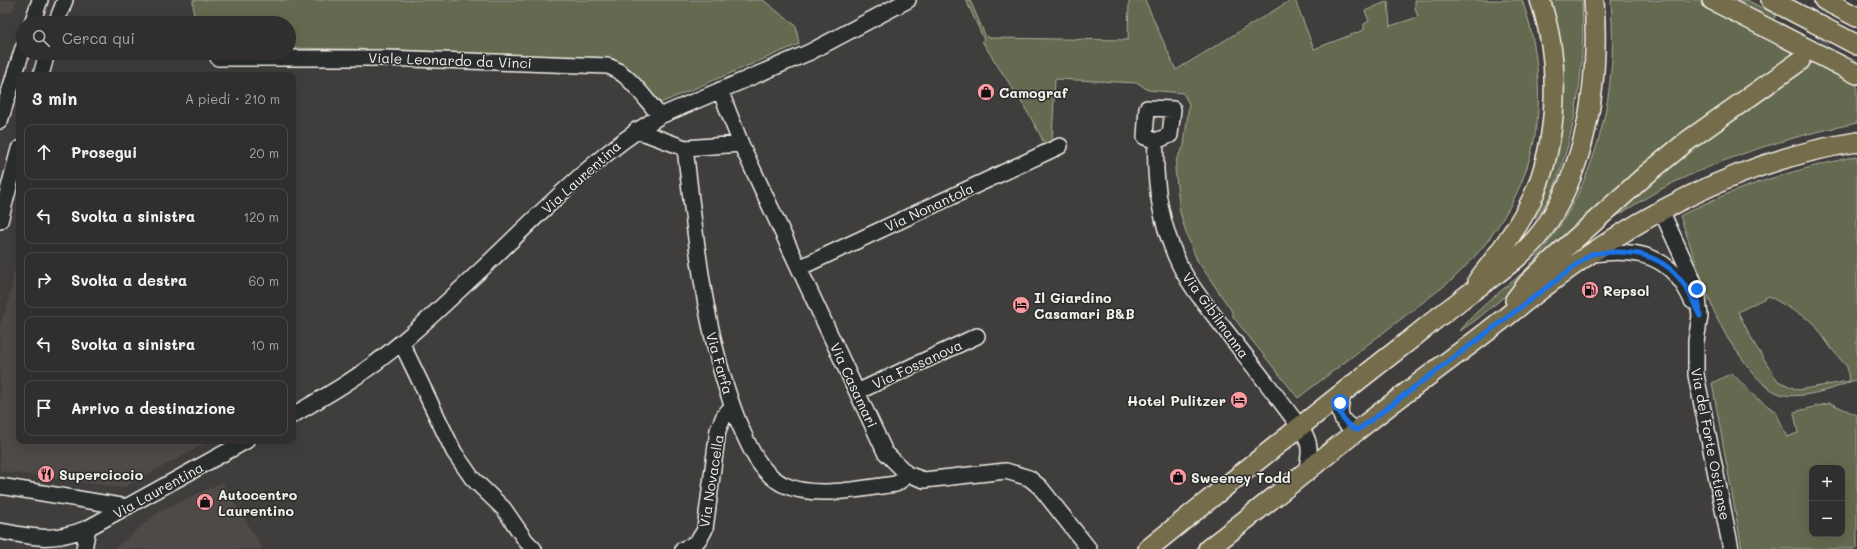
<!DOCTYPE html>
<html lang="it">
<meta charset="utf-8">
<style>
:root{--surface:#302e2e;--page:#3c3a3a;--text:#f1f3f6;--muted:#a8a8aa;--line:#4b4a4a}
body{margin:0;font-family:Mali,sans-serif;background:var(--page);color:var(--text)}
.controls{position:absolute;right:12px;bottom:12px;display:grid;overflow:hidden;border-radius:8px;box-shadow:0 4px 16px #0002}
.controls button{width:36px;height:36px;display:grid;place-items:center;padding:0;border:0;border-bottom:1px solid var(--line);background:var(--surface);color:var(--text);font:20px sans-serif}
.stop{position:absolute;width:12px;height:12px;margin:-9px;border:3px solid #1a73e8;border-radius:50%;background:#fff}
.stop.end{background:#1a73e8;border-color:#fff;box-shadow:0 1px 4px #0008}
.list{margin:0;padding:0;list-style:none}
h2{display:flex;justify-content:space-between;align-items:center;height:52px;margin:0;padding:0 16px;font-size:17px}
h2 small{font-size:13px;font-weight:400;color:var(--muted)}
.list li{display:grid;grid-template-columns:26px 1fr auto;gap:12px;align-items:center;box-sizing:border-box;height:56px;margin:0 8px 8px;padding:0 8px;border:1px solid var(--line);border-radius:8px}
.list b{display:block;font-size:15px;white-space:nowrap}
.list em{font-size:13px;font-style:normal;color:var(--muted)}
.icon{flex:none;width:22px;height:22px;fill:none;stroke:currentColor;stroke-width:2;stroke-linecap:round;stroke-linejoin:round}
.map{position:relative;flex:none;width:1857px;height:549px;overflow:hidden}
.search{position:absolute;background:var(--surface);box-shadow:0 4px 16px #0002;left:16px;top:16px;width:280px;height:44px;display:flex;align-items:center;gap:10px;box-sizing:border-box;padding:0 14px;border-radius:22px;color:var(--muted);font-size:15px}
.panel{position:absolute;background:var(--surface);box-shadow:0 4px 16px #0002;left:16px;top:72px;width:280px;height:372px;border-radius:8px}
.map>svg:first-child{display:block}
.built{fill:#504847}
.green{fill:#646a50;stroke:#acae9c;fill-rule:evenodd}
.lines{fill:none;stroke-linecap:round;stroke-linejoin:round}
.major-tunnel{stroke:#5b5857;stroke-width:19;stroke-dasharray:19 10;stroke-linecap:butt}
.minor-casing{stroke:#f4f1e8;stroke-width:18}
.major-casing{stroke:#f4f1e8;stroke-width:22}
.minor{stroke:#2a2d2e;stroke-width:15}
.major{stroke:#746c4b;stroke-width:19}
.route{stroke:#1a73e8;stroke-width:5}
.labels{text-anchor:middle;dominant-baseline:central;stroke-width:3;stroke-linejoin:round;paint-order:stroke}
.street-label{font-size:14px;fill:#f4f1e8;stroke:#2a2d2e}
.poi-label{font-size:14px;font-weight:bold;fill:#f4f1e8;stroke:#2a2d2e;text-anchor:start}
</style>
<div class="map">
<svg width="1857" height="549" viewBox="0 0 1857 549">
<rect width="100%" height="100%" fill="#403d3d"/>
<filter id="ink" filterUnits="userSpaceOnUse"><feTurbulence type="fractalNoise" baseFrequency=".025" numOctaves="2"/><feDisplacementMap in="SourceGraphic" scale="8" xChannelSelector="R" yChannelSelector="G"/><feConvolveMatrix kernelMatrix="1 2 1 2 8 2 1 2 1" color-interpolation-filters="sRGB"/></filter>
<g filter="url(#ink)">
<path class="built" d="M0 0H17L12 12 0 13Z
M19 248V441H210L123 488 0 471V329L2 319 8 303Z
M222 482 263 549H114L157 513Z"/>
<path class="green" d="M193 0H763L796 26 799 44 658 104 601 60 399 50 289 48V23H194Z
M966 0H970L985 35 990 38 1128 40 1129 0H1145L1176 70 1291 0H1295L1314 49 1364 30V24L1369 21 1365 11 1388 1 1390 26 1418 17 1415 8V0H1522C1540 50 1545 113 1528 164 1520 191 1505 217 1489 239 1478 254 1465 267 1452 280L1298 398 1234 318 1231 310 1197 260 1186 233 1180 212 1175 169 1177 158 1184 146 1189 104 1183 93 1148 90 1138 83 1055 79 1052 141 1045 145C1028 108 1003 76 982 41L984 40Z
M1548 0H1582C1585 68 1578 126 1553 190 1549 200 1541 210 1535 219L1530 215 1546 178Z
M1611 0H1702L1800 52 1476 320 1460 331C1466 324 1471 317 1478 311 1493 296 1511 284 1526 269 1580 212 1608 136 1612 58 1613 39 1612 19 1611 0Z
M1729 0H1747L1776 15 1772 22Z
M1817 60 1857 81V123C1796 135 1733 154 1677 181 1652 193 1629 209 1605 223L1643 187 1746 106Z
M1857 156V380C1849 381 1844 385 1837 387 1821 392 1796 399 1780 394 1766 389 1754 375 1746 364 1740 355 1733 347 1728 339 1706 301 1695 257 1680 216 1736 186 1795 170 1857 156ZM1769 296 1813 322 1831 348 1847 367 1849 381 1798 390 1778 381 1755 345 1738 312Z
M1732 373 1754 396 1776 412 1787 437 1798 433 1794 412 1830 403 1857 415V549H1742L1712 383ZM1812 468H1842V534H1812Z"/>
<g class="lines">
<path class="major-tunnel" d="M1800 61 1822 37 1843 0"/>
<defs>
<path id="minor" d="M32 23 40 0
M56 23 65 0
M218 58H384L608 66C629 73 645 99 660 116
M41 75 47 53
M720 90 741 144 885 452 907 474 924 480 1006 471 1029 478 1040 487 1089 549
M1147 108 1173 109 1170 135 1156 141 1145 137Z
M0 121 23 48
M636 130 685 148C696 240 704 334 738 421 748 444 758 471 782 484 815 500 861 488 896 484L903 479 907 474
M1156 141C1154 181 1160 220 1176 257 1187 283 1206 305 1223 327 1250 362 1278 397 1304 433 1312 446 1309 458 1306 472
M685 148 741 144
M1661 210 1697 289 1700 316 1696 341V375L1731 549
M0 221 19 149
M1592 254C1638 248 1672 255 1692 301
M799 268 1060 146
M401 342 454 452 472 478 504 509 526 541 534 549
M1345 390C1338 409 1336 422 1358 430
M857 392 977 336
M293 415C310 405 328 395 345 384 396 352 440 308 484 267 540 214 594 156 660 116L810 52 908 0
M0 486 127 507
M0 531C36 538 53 542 88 528L246 441
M84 549 88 528
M683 549C695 545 700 540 705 529L718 430 724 416 732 406"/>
<path id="major" d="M1712 0 1857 74
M1771 0 1857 45
M1824 0 1857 17
M1478 280C1498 255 1518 228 1532 199 1559 140 1561 61 1540 0
M1515 300 1528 283 1553 259 1647 174 1686 142 1800 61
M1148 549C1235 479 1322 408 1410 340 1428 325 1447 310 1466 296 1495 275 1527 255 1547 224 1590 157 1599 77 1594 0
M1208 549C1259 510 1308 470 1358 430 1396 400 1436 370 1475 341 1513 312 1550 281 1590 254 1671 199 1760 157 1857 142"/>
</defs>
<use href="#minor" class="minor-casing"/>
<use href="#major" class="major-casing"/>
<use href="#minor" class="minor"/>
<use href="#major" class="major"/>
</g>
</g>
<g class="lines" filter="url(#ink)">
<path class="route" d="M1340 403C1338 417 1346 425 1358 430L1591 254C1626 249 1660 251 1683 283 1690 292 1694 305 1700 316L1697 289"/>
</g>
<defs>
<symbol id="shop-disc" viewBox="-11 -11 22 22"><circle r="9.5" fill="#ff9aa2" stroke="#2a2d2e"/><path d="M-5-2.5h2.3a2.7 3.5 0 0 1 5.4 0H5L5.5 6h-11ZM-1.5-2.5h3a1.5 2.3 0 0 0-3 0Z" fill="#111"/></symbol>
<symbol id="fuel-disc" viewBox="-11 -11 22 22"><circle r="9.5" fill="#ff9aa2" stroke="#2a2d2e"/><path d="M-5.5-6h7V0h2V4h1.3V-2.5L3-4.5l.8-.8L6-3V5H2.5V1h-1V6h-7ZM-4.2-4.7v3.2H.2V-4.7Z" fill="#111"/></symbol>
<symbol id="hotel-disc" viewBox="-11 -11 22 22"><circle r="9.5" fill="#ff9aa2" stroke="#2a2d2e"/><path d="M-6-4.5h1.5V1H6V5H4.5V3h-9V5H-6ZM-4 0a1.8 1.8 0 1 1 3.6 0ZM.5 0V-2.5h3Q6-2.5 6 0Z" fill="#111"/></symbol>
<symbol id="restaurant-disc" viewBox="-11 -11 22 22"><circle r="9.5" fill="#ff9aa2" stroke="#2a2d2e"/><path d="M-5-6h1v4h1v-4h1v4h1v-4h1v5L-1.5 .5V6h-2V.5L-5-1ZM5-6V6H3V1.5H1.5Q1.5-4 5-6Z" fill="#111"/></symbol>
</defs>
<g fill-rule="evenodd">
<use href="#shop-disc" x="976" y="82" width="20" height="20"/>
<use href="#fuel-disc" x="1580" y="280" width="20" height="20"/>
<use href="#hotel-disc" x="1011" y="295" width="20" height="20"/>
<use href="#hotel-disc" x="1229" y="390" width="20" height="20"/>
<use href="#restaurant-disc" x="36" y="464" width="20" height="20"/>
<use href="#shop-disc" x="1168" y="467" width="20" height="20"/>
<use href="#shop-disc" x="195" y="492" width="20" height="20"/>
</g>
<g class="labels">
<g class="street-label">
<text transform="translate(450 60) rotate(2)">Viale Leonardo da Vinci</text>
<text transform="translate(581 177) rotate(-42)">Via Laurentina</text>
<text transform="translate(929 207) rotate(-25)">Via Nonantola</text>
<text transform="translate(1216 315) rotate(54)">Via Gibilmanna</text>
<text transform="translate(720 363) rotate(74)">Via Farfa</text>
<text transform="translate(917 364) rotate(-25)">Via Fossanova</text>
<text transform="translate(854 385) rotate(65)">Via Casamari</text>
<text transform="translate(1711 444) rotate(79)">Via del Forte Ostiense</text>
<text transform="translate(711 481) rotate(-81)">Via Novacella</text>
<text transform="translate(158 490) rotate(-29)">Via Laurentina</text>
</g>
<g class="poi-label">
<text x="999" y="92">Camograf</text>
<text x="1603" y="290">Repsol</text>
<text x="1034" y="297">Il Giardino<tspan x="1034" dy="16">Casamari B&amp;B</tspan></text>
<text x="1226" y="400" text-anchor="end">Hotel Pulitzer</text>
<text x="59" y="474">Superciccio</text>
<text x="1191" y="477">Sweeney Todd</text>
<text x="218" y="494">Autocentro<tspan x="218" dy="16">Laurentino</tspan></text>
</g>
</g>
</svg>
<div class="controls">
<button>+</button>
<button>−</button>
</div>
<div class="stop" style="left:1340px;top:403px"></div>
<div class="stop end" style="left:1697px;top:289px"></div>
<div class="search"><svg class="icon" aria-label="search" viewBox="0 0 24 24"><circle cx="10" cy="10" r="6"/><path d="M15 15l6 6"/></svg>Cerca qui</div>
<section class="panel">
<h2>3 min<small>A piedi · 210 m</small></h2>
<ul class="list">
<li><svg class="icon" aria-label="ahead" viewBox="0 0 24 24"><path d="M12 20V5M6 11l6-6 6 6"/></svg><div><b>Prosegui</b></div><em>20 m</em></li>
<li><svg class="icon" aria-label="left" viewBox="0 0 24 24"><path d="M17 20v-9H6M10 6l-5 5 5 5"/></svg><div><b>Svolta a sinistra</b></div><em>120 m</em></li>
<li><svg class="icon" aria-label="right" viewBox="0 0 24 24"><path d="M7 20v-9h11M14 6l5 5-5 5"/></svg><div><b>Svolta a destra</b></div><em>60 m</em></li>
<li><svg class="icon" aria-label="left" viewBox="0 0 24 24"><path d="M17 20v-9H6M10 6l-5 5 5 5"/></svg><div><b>Svolta a sinistra</b></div><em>10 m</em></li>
<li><svg class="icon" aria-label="arrive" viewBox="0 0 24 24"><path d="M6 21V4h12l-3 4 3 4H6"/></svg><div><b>Arrivo a destinazione</b></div></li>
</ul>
</section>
</div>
